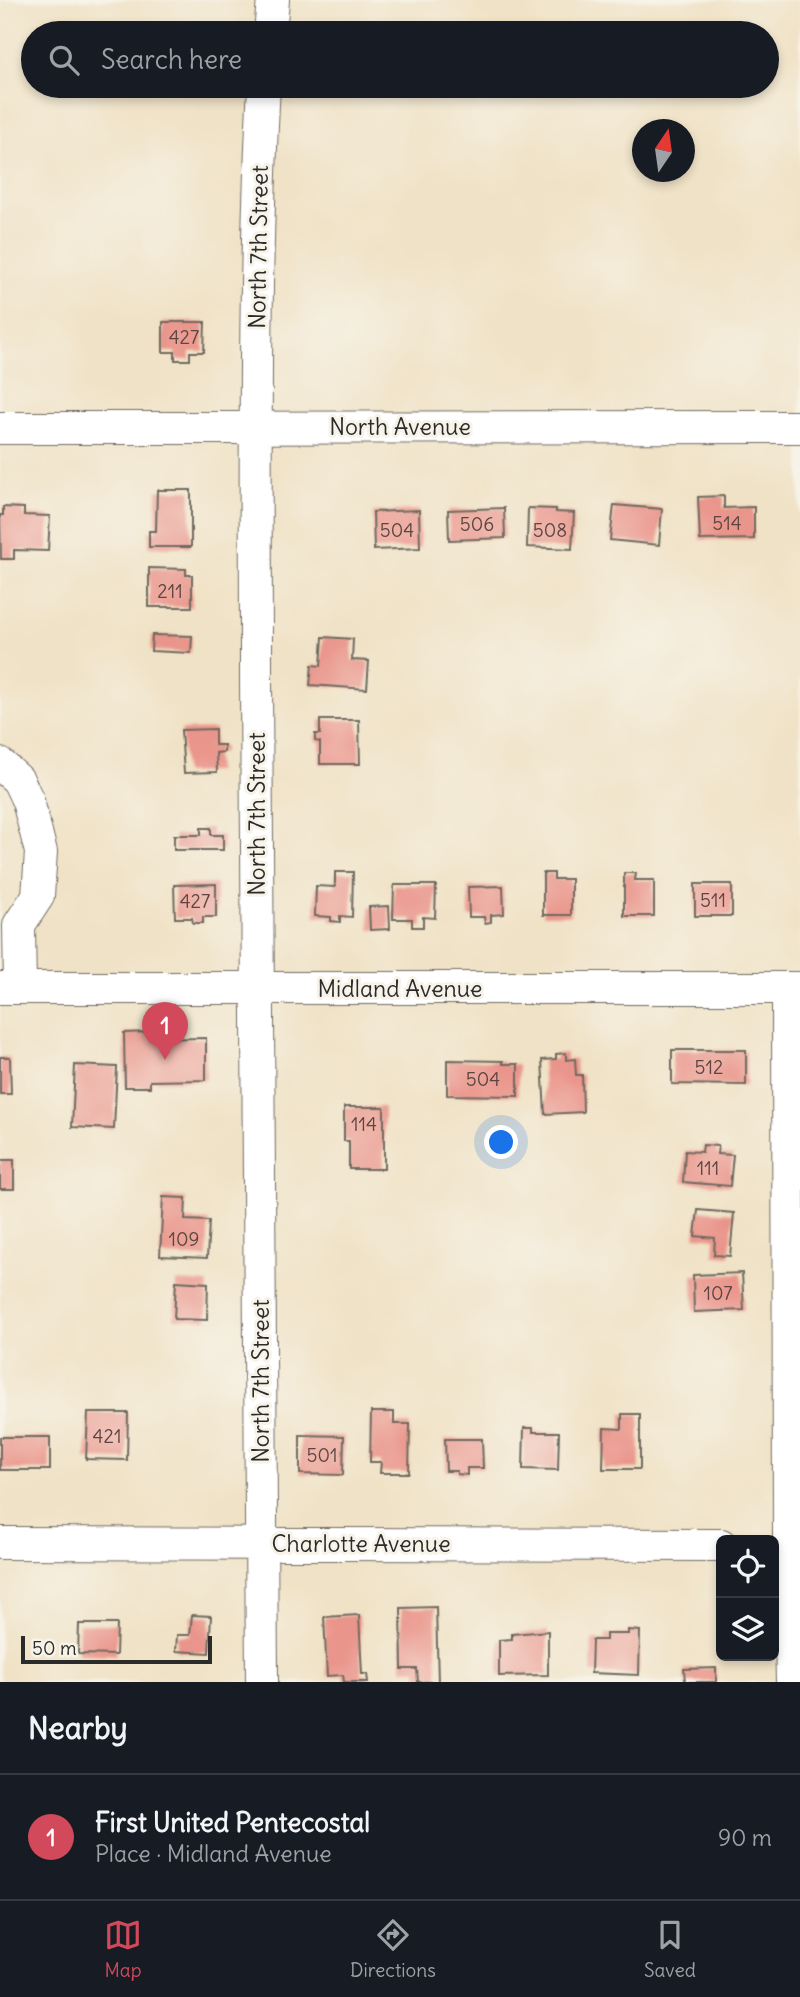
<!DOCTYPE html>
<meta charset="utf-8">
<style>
:root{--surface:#171b24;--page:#242831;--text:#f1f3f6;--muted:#9ea1a6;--line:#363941;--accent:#d1495b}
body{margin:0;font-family:Delius,sans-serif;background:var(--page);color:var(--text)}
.controls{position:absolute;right:21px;bottom:21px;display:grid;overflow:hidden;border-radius:10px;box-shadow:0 4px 10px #0003}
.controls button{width:63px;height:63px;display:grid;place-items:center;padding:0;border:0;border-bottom:2px solid var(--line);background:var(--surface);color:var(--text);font:35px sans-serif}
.compass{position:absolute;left:632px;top:119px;width:63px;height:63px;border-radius:50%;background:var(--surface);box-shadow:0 4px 10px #0003;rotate:13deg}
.scale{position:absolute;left:21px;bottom:18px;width:191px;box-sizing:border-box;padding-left:7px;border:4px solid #2b2b2b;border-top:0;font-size:19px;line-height:24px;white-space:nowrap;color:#2b2b2b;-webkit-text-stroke:5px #f7f3e8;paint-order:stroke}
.you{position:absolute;left:502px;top:1143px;width:24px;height:24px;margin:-18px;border:5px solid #fff;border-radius:50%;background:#1a73e8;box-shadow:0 0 0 10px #1a73e833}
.badge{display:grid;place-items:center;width:46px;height:46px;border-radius:50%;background:var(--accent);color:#fff;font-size:23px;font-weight:700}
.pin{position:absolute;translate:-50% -58px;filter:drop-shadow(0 2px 4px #0008)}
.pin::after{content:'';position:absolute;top:37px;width:24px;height:21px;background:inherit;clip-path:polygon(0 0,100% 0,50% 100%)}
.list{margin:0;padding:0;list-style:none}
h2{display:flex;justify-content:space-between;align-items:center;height:91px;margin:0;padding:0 28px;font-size:30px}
h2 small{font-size:23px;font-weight:400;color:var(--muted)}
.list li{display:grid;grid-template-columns:46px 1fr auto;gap:21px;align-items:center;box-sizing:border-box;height:126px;padding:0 28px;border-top:2px solid var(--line)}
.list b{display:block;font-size:26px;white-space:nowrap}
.list p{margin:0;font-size:23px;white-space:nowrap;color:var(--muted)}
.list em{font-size:23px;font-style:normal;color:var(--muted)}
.icon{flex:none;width:38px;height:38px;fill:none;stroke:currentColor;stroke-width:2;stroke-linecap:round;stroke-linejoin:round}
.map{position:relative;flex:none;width:800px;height:1682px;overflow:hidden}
.search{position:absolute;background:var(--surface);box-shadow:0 4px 10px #0003;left:21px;right:21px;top:21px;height:77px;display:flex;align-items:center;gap:18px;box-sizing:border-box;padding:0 24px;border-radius:38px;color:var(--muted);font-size:26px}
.sheet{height:217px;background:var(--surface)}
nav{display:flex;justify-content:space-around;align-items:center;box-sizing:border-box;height:98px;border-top:2px solid var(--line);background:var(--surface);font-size:19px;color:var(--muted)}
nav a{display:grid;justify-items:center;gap:4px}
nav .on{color:var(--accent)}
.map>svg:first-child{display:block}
.building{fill:#ea958b}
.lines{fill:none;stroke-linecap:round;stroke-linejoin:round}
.minor-casing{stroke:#706b61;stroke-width:34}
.minor{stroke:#fff;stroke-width:32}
.labels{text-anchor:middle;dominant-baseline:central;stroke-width:6;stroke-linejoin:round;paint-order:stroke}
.number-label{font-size:19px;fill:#5b4643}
.street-label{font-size:23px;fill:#2b2b2b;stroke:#f7f3e8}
</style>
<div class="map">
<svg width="800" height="1682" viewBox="0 0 800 1682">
<rect width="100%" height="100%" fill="#f7f3e8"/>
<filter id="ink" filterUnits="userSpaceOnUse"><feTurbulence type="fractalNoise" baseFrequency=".0143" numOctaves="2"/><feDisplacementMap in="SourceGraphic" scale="14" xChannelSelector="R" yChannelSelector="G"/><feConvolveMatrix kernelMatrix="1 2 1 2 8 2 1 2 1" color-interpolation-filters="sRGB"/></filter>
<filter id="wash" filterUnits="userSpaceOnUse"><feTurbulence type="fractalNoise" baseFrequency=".00686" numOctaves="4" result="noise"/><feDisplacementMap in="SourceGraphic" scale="28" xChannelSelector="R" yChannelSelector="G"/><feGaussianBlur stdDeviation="1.57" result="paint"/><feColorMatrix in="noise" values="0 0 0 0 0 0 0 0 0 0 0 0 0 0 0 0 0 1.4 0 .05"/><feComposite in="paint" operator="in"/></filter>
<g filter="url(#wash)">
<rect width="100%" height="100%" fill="#f0e2c6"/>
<g id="blocks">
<path class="building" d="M163 322H205L204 352H190V360H175V352H163Z
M157 490H191V547H149V531H156Z
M724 496V508L754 507V539L700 540 698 497Z
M614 505 662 509 659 545 610 540Z
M3 507 24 508V515L50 516 48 551 14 550V559H1L0 515H3Z
M504 508 505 538 449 540 448 510Z
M528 508 556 509V512L574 513 572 549 527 547Z
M419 510 420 548 374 550 373 512Z
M149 568 186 569V575H192V607H149Z
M152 635 192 636 191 653 151 651Z
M323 637 353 639 352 660 369 661 367 689 310 685 312 665 321 666Z
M320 720H359L360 764H320V742L315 741V734H320Z
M215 729V745H224V752L216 753 217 772 184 773 181 730Z
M201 828H211V835H223V850H174V835H201Z
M335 872H353L352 917 340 916V922L331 921V917L315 916 316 886 335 887Z
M543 873H554V879H571V915H543Z
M624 873H636L635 880H654V916H624Z
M216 884V917H203V923H193L192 918H175L174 885Z
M695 884H732V916H695Z
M394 885H436L435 918 423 917V927H412V919H393Z
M503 886 504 914 491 915V922L485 923 484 917H469L468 887Z
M389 906 390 929 370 930 369 907Z
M150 1032V1039L206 1038V1080L150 1081V1087H125L124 1033Z
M672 1050H746V1085L672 1084Z
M566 1053V1060L575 1059 576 1075H582L583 1112 545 1114 542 1060 556 1059V1054Z
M0 1057H10L11 1094H0Z
M447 1060 503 1061V1064H518V1096L447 1095Z
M75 1065 117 1067 114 1129 72 1127Z
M344 1107H384V1169H349V1141H344Z
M703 1145 718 1146 717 1154 733 1155 730 1186 683 1182 685 1151 702 1152Z
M0 1160H14V1189H0Z
M163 1197 186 1198 185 1220 209 1221 207 1258 160 1256Z
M698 1210 734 1213 730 1256 714 1255 715 1238 695 1236Z
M742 1273 744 1310 694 1312 693 1275Z
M176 1281 208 1283 207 1320 174 1319Z
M371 1412H394V1424H410L409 1473H380L381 1462H370Z
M88 1413H128L127 1460 86 1459Z
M622 1414H640V1469H603L604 1428 622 1429Z
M524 1428H533V1432H559L558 1470 523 1469Z
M300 1435 344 1436 343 1475 300 1474Z
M0 1437H50V1470H0Z
M445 1439H482L483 1468H467V1475L457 1474V1471H446Z
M436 1607 438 1682H418L417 1669H402L401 1608Z
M192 1615 211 1616 209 1653 176 1651 177 1635H190Z
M359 1615 362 1674H367L368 1682H344L343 1675 327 1676 324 1617Z
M79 1624H117L116 1655 78 1654Z
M628 1630 640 1631 639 1675 591 1673 592 1640H606V1634H628Z
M548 1631V1675L499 1676V1640L512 1639V1634Z
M716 1668V1682H685L684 1669Z"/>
</g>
</g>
<g filter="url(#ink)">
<use href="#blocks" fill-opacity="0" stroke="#706b61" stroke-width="2"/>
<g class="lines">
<defs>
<path id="minor" d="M270 33 273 0
M0 428 800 427
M0 764 18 780 28 801 41 852 38 896 19 925 20 988
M0 988H800
M788 988 789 1545 792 1682
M0 1543 721 1545
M262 1682C261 1348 257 1014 256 679 256 482 253 283 264 86"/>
</defs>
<use href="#minor" class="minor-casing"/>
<use href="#minor" class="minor"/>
</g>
</g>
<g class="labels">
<g class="number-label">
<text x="184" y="337">427</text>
<text x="727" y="523">514</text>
<text x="477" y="524">506</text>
<text x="397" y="530">504</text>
<text x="550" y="530">508</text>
<text x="170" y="591">211</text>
<text x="713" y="900">511</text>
<text x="195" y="901">427</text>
<text x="709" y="1067">512</text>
<text x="483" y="1079">504</text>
<text x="364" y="1124">114</text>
<text x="708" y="1168">111</text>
<text x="184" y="1239">109</text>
<text x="718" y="1293">107</text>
<text x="107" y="1436">421</text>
<text x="322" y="1455">501</text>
</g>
<g class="street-label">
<text transform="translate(258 247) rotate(-89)">North 7th Street</text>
<text x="400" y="426">North Avenue</text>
<text transform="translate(256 814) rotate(-90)">North 7th Street</text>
<text x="400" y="988">Midland Avenue</text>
<text transform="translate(260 1381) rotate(-90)">North 7th Street</text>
<text x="361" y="1543">Charlotte Avenue</text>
</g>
</g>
</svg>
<div class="controls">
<button><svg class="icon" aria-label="locate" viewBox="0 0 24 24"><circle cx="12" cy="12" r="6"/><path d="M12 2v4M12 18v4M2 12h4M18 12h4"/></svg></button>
<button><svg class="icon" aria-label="layers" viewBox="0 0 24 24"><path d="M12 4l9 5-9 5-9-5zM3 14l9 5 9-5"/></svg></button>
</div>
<svg class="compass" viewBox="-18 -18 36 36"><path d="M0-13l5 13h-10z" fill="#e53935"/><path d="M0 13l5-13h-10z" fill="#9ea1a6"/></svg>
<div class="scale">50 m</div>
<div class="you"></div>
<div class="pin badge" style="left:165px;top:1060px">1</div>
<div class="search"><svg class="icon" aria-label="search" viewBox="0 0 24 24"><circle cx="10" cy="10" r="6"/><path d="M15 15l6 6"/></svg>Search here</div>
</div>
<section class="sheet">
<h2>Nearby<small></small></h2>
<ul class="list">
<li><span class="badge">1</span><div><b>First United Pentecostal</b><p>Place · Midland Avenue</p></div><em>90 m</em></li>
</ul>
</section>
<nav>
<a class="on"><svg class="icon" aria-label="map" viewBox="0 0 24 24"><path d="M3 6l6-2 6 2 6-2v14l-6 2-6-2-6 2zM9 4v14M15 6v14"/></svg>Map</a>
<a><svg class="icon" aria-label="directions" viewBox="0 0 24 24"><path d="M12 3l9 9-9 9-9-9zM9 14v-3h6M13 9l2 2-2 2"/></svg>Directions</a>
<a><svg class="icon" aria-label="saved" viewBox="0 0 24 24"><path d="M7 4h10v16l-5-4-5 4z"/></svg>Saved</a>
</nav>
